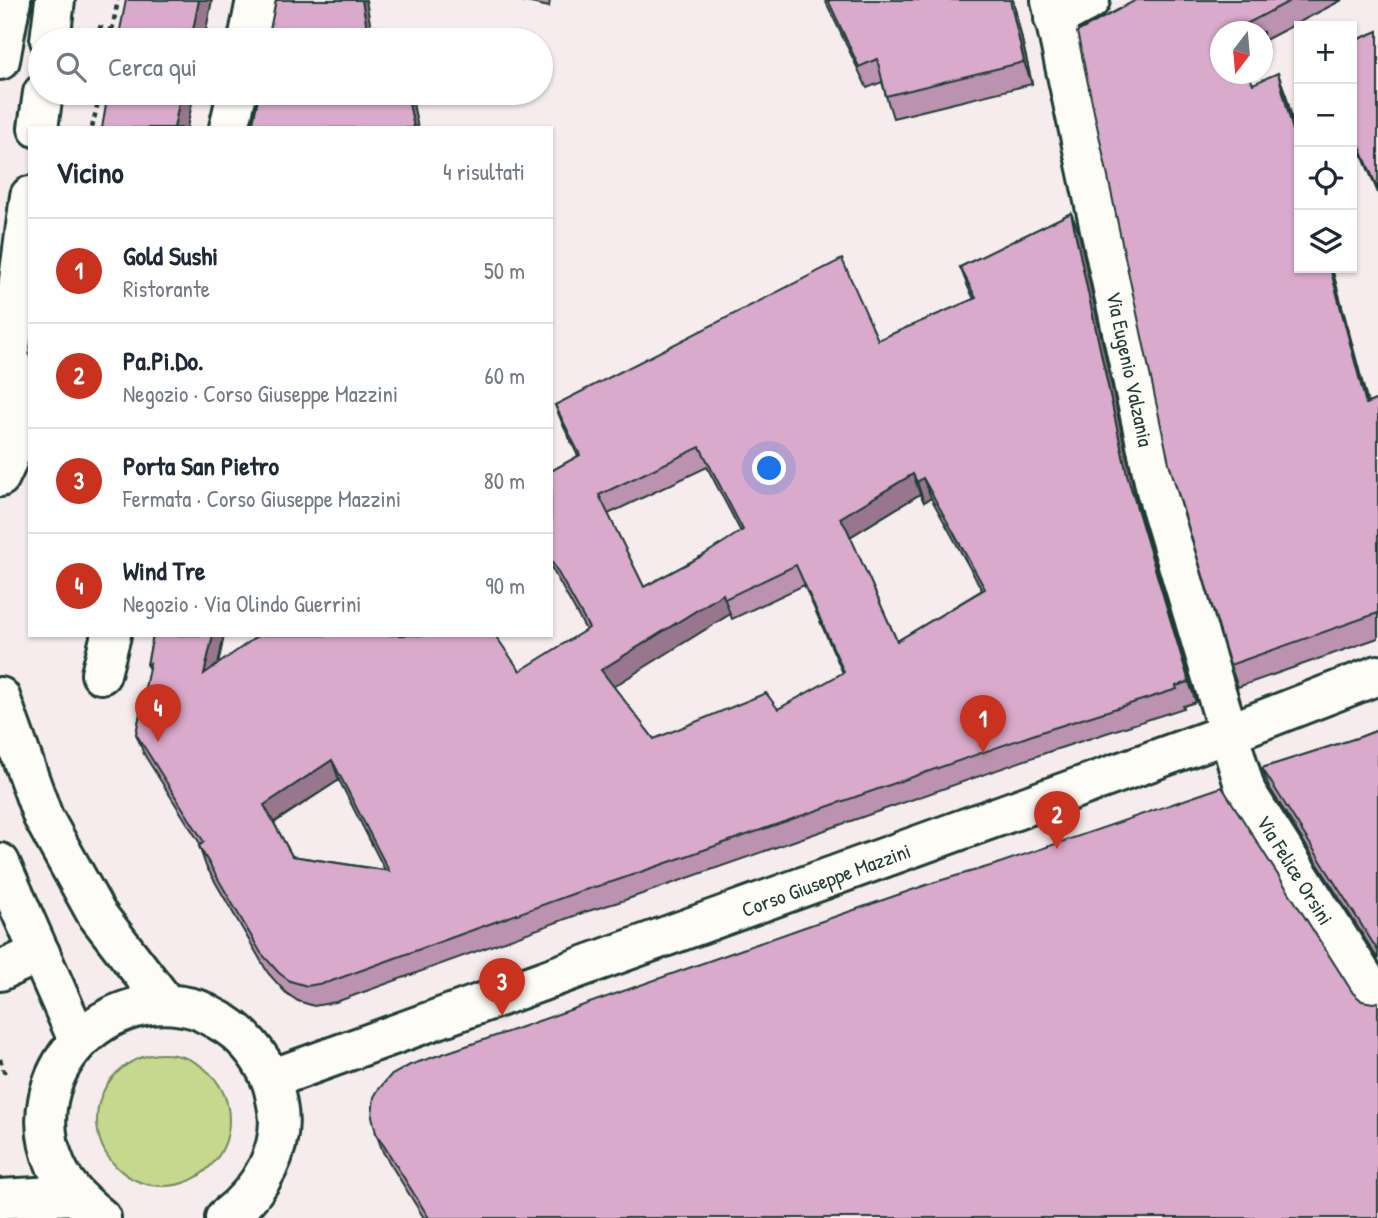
<!DOCTYPE html>
<html lang="it">
<meta charset="utf-8">
<style>
:root{--surface:#fff;--page:#f6f6f7;--text:#1f2937;--muted:#747a83;--line:#e0e1e3;--accent:#c8321e}
body{margin:0;font-family:"Patrick Hand",sans-serif;background:var(--page);color:var(--text)}
.controls{position:absolute;right:21px;top:21px;display:grid;overflow:hidden;border-radius:0px;box-shadow:0 2px 5px #0004}
.controls button{width:63px;height:63px;display:grid;place-items:center;padding:0;border:0;border-bottom:2px solid var(--line);background:var(--surface);color:var(--text);font:35px sans-serif}
.compass{position:absolute;left:1210px;top:21px;width:63px;height:63px;border-radius:50%;background:var(--surface);box-shadow:0 2px 5px #0004;rotate:196deg}
.you{position:absolute;left:770px;top:469px;width:24px;height:24px;margin:-18px;border:5px solid #fff;border-radius:50%;background:#1a73e8;box-shadow:0 0 0 10px #1a73e833}
.badge{display:grid;place-items:center;width:46px;height:46px;border-radius:50%;background:var(--accent);color:#fff;font-size:23px;font-weight:700}
.pin{position:absolute;translate:-50% -58px;filter:drop-shadow(0 2px 4px #0008)}
.pin::after{content:'';position:absolute;top:37px;width:24px;height:21px;background:inherit;clip-path:polygon(0 0,100% 0,50% 100%)}
.list{margin:0;padding:0;list-style:none}
h2{display:flex;justify-content:space-between;align-items:center;height:91px;margin:0;padding:0 28px;font-size:30px}
h2 small{font-size:23px;font-weight:400;color:var(--muted)}
.list li{display:grid;grid-template-columns:46px 1fr auto;gap:21px;align-items:center;box-sizing:border-box;height:105px;padding:0 28px;border-top:2px solid var(--line)}
.list b{display:block;font-size:26px;white-space:nowrap}
.list p{margin:0;font-size:23px;white-space:nowrap;color:var(--muted)}
.list em{font-size:23px;font-style:normal;color:var(--muted)}
.icon{flex:none;width:38px;height:38px;fill:none;stroke:currentColor;stroke-width:2;stroke-linecap:round;stroke-linejoin:round}
.map{position:relative;flex:none;width:1378px;height:1218px;overflow:hidden}
.search{position:absolute;background:var(--surface);box-shadow:0 2px 5px #0004;left:28px;top:28px;width:525px;height:77px;display:flex;align-items:center;gap:18px;box-sizing:border-box;padding:0 24px;border-radius:38px;color:var(--muted);font-size:26px}
.panel{position:absolute;background:var(--surface);box-shadow:0 2px 5px #0004;left:28px;top:126px;width:525px;height:511px;border-radius:0px}
.map>svg:first-child{display:block}
.green{fill:#c5d88d;stroke:#728a60;stroke-width:2}
.lines{fill:none;stroke-linecap:round;stroke-linejoin:round}
.minor-casing{stroke:#1f3d34;stroke-width:44}
.major-casing{stroke:#1f3d34;stroke-width:44}
.path{stroke:#1f3d34;stroke-width:4.5;stroke-dasharray:5 5;stroke-linecap:butt}
.minor{stroke:#fdfcf7;stroke-width:38}
.major{stroke:#fdfcf7;stroke-width:38}
.wall{fill:#bb92af;stroke:#1f3d34;stroke-width:2;fill-rule:evenodd}
.shaded-wall{fill:#98778e;stroke:#1f3d34;stroke-width:2}
.building{fill:#d9aacb;stroke:#1f3d34;stroke-width:2;fill-rule:evenodd}
.labels{text-anchor:middle;dominant-baseline:central;stroke-width:5;stroke-linejoin:round;paint-order:stroke}
.street-label{font-size:21px;fill:#1f3d34;stroke:#fdfcf7}
</style>
<div class="map">
<svg width="1378" height="1218" viewBox="0 0 1378 1218">
<rect width="100%" height="100%" fill="#f6ecee"/>
<filter id="ink" filterUnits="userSpaceOnUse"><feTurbulence type="fractalNoise" baseFrequency=".0143" numOctaves="2"/><feDisplacementMap in="SourceGraphic" scale="14" xChannelSelector="R" yChannelSelector="G"/><feConvolveMatrix kernelMatrix="1 2 1 2 8 2 1 2 1" color-interpolation-filters="sRGB"/></filter>
<g filter="url(#ink)">
<path class="green" d="M97 1120a66 66 0 1 1 132 0a66 66 0 1 1-132 0Z"/>
<g class="lines">
<defs>
<path id="minor" d="M1051 0 1156 490 1246 792 1378 1000
M1054 19 1090 0
M248 40 256 0
M229 128 237 93
M101 674 111 635
M0 971 40 953
M271 1079 1229 733 1378 675"/>
<path id="major" d="M50 40 55 0
M0 60 11 0
M38 128 43 93
M0 337C24 384 24 430 0 477
M9 356 30 196
M0 697 43 817 96 913 166 1004
M0 863 78 1040
M0 1199 74 1195
M101 1218C83 1203 66 1189 56 1166 16 1076 105 980 199 1010 205 1013 212 1017 218 1020 241 1032 260 1054 270 1078 274 1086 275 1095 277 1104 286 1148 260 1192 225 1218"/>
</defs>
<use href="#minor" class="minor-casing"/>
<use href="#major" class="major-casing"/>
<path class="path" d="M98 27 112 30
M110 40 118 0
M92 128 100 93
M0 1059 6 1078"/>
<use href="#minor" class="minor"/>
<use href="#major" class="major"/>
</g>
<path class="wall" d="M517 0H550L549 7Z
M825 0H1013L1032 84 893 118 886 96 882 82 867 88Z
M1136 0H1342L1263 41V32H1221L1253 84 1286 95 1299 146V268L1368 403 1378 399V638L1238 687 1230 665Z
M1378 31V193L1352 131V42Z
M1071 213 1079 233 1135 495 1196 702 1183 706 1184 708 1051 751 622 901 585 912 336 1002 314 1006 298 1001 286 993 268 973 206 866 199 846 201 845 144 754 136 734 149 669 147 665 153 635H224L218 664 520 671 586 630 551 567V471L578 456 563 425 555 405 878 340 974 299 968 287 960 267ZM707 467 741 532 702 556 644 587 608 514ZM920 494 924 502 931 498 982 590 897 641 850 537ZM804 585 843 673 778 709 654 739 613 686 730 614 732 619ZM339 780 385 870 292 856 274 823Z
M1378 730V959L1269 787 1262 768 1360 737Z
M376 1133 1378 1218H424L383 1152Z"/>
<path class="shaded-wall" d="M199 0H212L204 40H191Z
M362 0H366L373 40H369Z
M1010 0H1013L1032 84 1024 62Z
M1278 73 1286 95 1299 146V154Z
M181 93H194L187 128H174Z
M407 93H411L418 128H414Z
M1071 213 1079 233 1135 495 1196 702 1189 682 1127 475Z
M1330 268H1332L1374 426 1366 404Z
M913 474 920 494 848 538 840 518Z
M923 478 931 498 924 502 917 482Z
M723 594 730 614 608 690 601 670Z
M213 635H224L212 694 204 674Z
M332 760 339 780 271 824 264 805Z"/>
<path class="building" d="M126 0H199L191 40H118Z
M276 0H362L369 40H268Z
M828 0H1010L1024 62 886 96 877 59 859 67Z
M1136 0H1292L1231 32H1221V74H1248L1253 84 1278 73 1299 154V268H1330L1366 404 1378 399V613L1230 665 1169 463 1077 32Z
M1378 31V190L1352 128V42Z
M108 93H181L174 128H102Z
M259 93H407L414 128H252Z
M1071 213 1127 475 1189 682 1176 686 1177 689 1044 731 615 881 578 892 329 982 307 986 290 981 279 973 261 953 199 846 204 842 136 734 150 663 147 665 153 635H213L204 674 259 635H495L520 671 589 628 551 560V471L580 455 555 405 842 259 878 340 976 298 960 267ZM700 447 743 530 702 556 644 587 599 495ZM913 474 917 482 923 478 985 589 897 641 847 529 840 518ZM796 565 844 672 778 709 766 693 654 739 601 670 723 594 725 599ZM332 760 389 871 292 856 264 805Z
M1378 730V951L1262 768 1360 737Z
M1222 787 1353 993 1362 1001 1373 1003 1378 1002V1218H429L376 1133 372 1116 374 1097 378 1090 390 1076 410 1065 516 1029 802 928 935 882 994 865Z"/>
</g>
<g class="labels">
<g class="street-label">
<text transform="translate(1130 369) rotate(78)">Via Eugenio Valzania</text>
<text transform="translate(1295 870) rotate(58)">Via Felice Orsini</text>
<text transform="translate(826 880) rotate(-20)">Corso Giuseppe Mazzini</text>
</g>
</g>
</svg>
<div class="controls">
<button>+</button>
<button>−</button>
<button><svg class="icon" aria-label="locate" viewBox="0 0 24 24"><circle cx="12" cy="12" r="6"/><path d="M12 2v4M12 18v4M2 12h4M18 12h4"/></svg></button>
<button><svg class="icon" aria-label="layers" viewBox="0 0 24 24"><path d="M12 4l9 5-9 5-9-5zM3 14l9 5 9-5"/></svg></button>
</div>
<svg class="compass" viewBox="-18 -18 36 36"><path d="M0-13l5 13h-10z" fill="#e53935"/><path d="M0 13l5-13h-10z" fill="#747a83"/></svg>
<div class="you"></div>
<div class="pin badge" style="left:983px;top:753px">1</div>
<div class="pin badge" style="left:1057px;top:849px">2</div>
<div class="pin badge" style="left:502px;top:1016px">3</div>
<div class="pin badge" style="left:158px;top:742px">4</div>
<div class="search"><svg class="icon" aria-label="search" viewBox="0 0 24 24"><circle cx="10" cy="10" r="6"/><path d="M15 15l6 6"/></svg>Cerca qui</div>
<section class="panel">
<h2>Vicino<small>4 risultati</small></h2>
<ul class="list">
<li><span class="badge">1</span><div><b>Gold Sushi</b><p>Ristorante</p></div><em>50 m</em></li>
<li><span class="badge">2</span><div><b>Pa.Pi.Do.</b><p>Negozio · Corso Giuseppe Mazzini</p></div><em>60 m</em></li>
<li><span class="badge">3</span><div><b>Porta San Pietro</b><p>Fermata · Corso Giuseppe Mazzini</p></div><em>80 m</em></li>
<li><span class="badge">4</span><div><b>Wind Tre</b><p>Negozio · Via Olindo Guerrini</p></div><em>90 m</em></li>
</ul>
</section>
</div>
